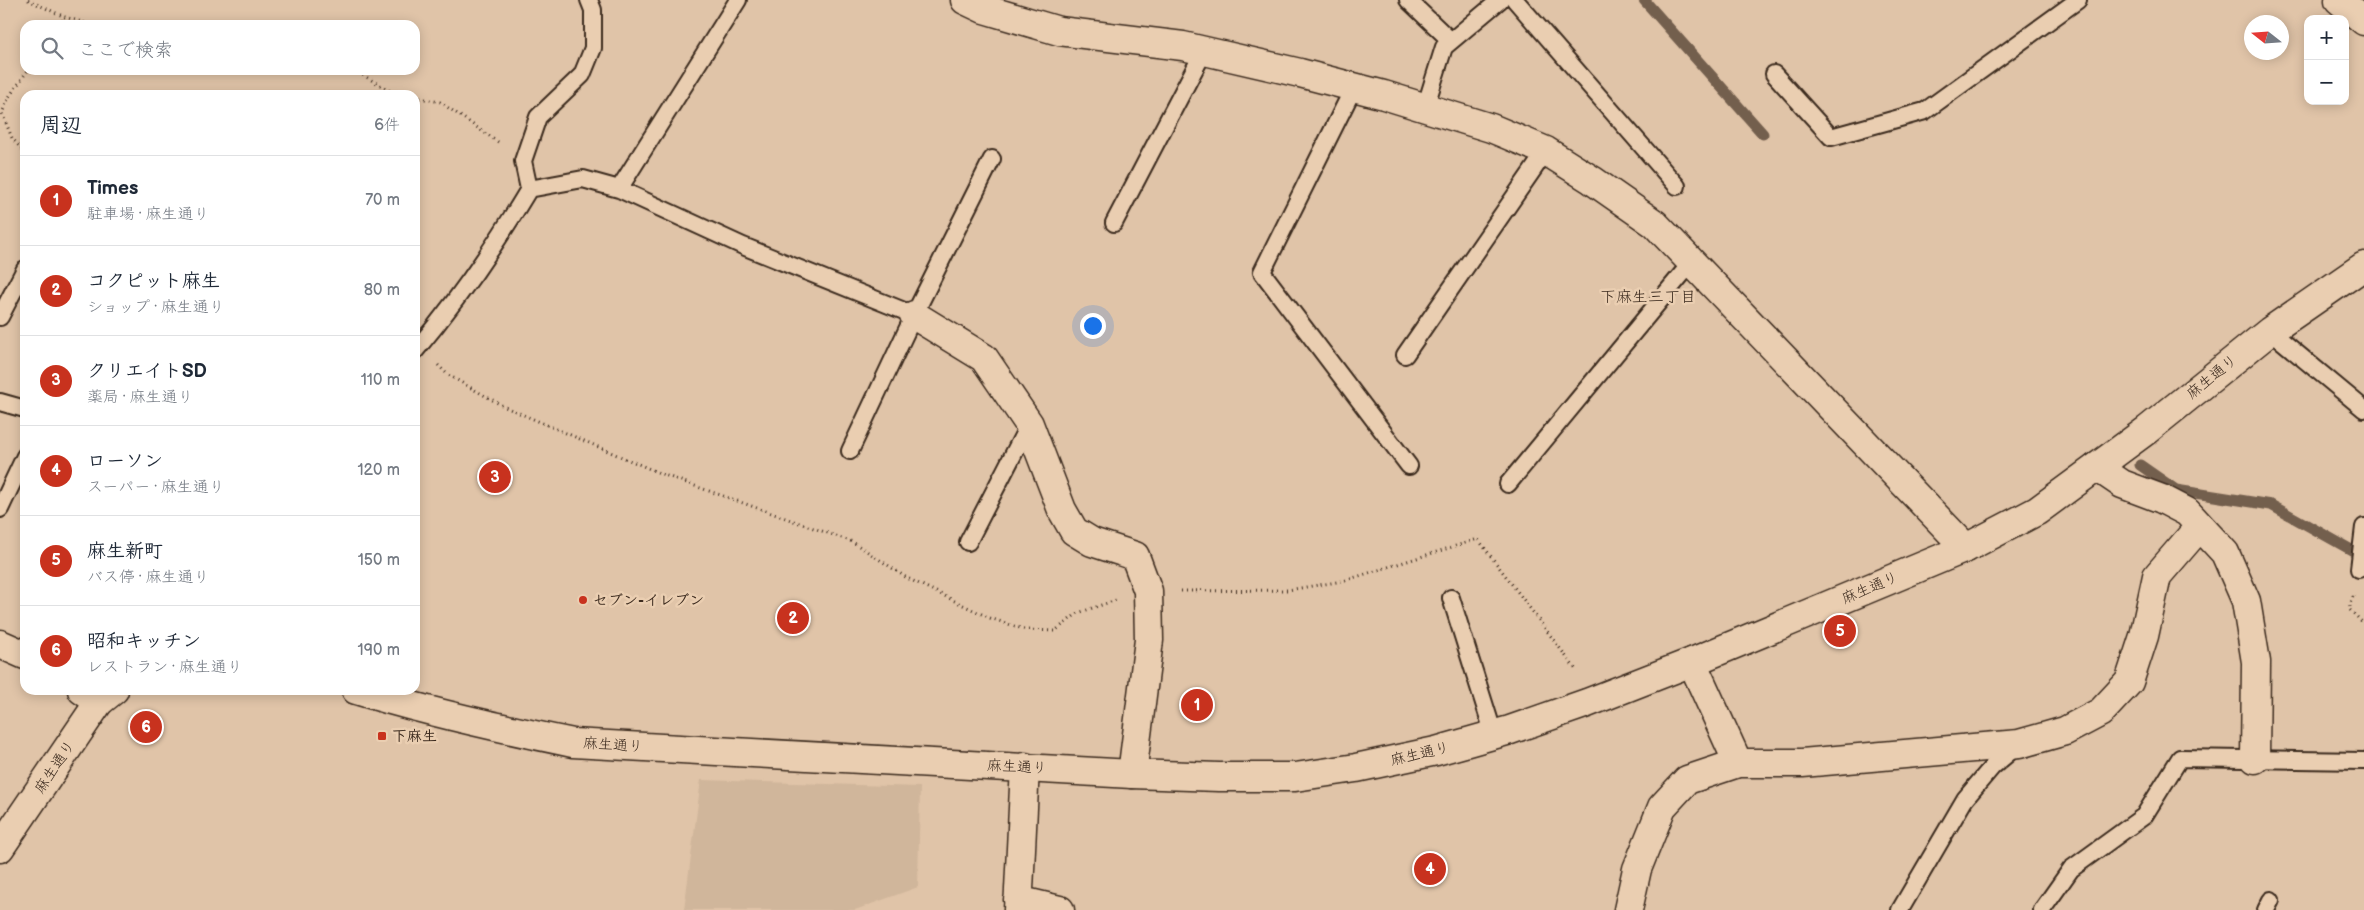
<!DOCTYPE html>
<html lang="ja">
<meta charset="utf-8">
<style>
:root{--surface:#fff;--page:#f2f2f3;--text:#1f2937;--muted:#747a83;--line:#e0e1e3;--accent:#c8321e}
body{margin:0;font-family:"Balsamiq Sans","Klee One",sans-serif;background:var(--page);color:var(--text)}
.controls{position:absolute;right:15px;top:15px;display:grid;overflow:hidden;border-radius:10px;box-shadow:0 2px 12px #0003}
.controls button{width:45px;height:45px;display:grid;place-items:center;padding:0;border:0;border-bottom:1px solid var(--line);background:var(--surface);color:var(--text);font:25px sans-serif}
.compass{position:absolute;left:2244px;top:15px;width:45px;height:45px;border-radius:50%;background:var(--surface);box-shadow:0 2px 12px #0003;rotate:287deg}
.you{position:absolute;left:1092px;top:325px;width:18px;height:18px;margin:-12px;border:4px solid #fff;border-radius:50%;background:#1a73e8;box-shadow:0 0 0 8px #1a73e833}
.badge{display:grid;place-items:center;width:32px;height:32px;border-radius:50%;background:var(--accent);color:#fff;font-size:16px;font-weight:700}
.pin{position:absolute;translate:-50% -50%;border:2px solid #fff;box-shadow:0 1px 5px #0006}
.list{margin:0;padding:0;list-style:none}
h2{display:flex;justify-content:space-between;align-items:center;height:65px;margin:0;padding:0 20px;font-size:21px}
h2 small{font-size:16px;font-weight:400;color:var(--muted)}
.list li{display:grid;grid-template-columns:32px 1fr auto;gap:15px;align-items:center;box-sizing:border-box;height:90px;padding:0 20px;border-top:1px solid var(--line)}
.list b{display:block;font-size:19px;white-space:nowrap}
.list p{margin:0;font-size:16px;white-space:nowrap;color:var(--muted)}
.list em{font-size:16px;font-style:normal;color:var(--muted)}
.icon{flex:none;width:28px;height:28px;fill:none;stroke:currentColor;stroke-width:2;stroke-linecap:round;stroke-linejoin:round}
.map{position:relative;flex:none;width:2364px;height:910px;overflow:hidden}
.search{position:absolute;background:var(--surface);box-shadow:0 2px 12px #0003;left:20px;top:20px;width:400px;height:55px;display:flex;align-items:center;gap:12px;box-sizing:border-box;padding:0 18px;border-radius:15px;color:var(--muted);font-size:19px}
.panel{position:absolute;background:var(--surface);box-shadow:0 2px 12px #0003;left:20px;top:90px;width:400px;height:605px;border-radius:15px}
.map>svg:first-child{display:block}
.built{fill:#d0b69b}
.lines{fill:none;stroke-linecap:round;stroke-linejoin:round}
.stream{stroke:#735e4d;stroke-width:11}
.lane-casing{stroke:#3b2a1e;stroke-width:20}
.street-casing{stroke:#3b2a1e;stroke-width:31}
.primary-casing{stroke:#3b2a1e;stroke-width:31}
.path{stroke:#3b2a1e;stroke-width:3;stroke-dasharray:1 4;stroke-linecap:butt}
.lane{stroke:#eaceb1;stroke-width:16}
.street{stroke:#eaceb1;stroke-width:28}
.primary{stroke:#eaceb1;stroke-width:28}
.poi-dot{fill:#c8321e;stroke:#eaceb1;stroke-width:2}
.labels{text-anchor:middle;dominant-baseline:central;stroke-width:5;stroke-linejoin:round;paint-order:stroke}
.street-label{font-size:15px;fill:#3b2a1e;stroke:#eaceb1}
.poi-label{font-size:15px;font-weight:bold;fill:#3b2a1e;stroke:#eaceb1;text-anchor:start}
.neighbourhood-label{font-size:16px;fill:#3b2a1e;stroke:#eaceb1}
</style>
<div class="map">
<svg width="2364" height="910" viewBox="0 0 2364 910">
<rect width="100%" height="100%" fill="#e0c4a8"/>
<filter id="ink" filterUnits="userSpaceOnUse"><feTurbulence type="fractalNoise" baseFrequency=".02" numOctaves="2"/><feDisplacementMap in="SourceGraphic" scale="10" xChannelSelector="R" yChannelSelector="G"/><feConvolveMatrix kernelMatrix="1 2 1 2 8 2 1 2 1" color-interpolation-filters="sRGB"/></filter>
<g filter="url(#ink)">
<path class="built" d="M701 780 920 787 918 887 855 910H684Z"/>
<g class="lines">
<path class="stream" d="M1644 0 1763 134
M2140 465 2176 490 2271 505 2364 557"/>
<defs>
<path id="lane" d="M1408 0 1451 41
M1515 0 1677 186
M1774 74 1831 137 1925 111 2078 0
M1354 87 1262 272 1409 466
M1425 108 1444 47 1500 0
M529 189 583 179 619 189 743 246 914 315
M619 189 738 0
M1114 223 1204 51
M0 317 25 269
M2270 331 2364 409
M415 351C458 300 495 246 529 189L523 161 538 117 582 75 593 48V10L589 0
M1405 355 1546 151
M0 402 25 409
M850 451 914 315 992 159
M1508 484 1691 263
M0 509 25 456
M968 542 1029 424
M2359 569 2364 527
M1451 598 1494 735
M1900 910 1965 799 1992 767 2018 745
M2042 910 2071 869 2144 816 2180 758 2364 761
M2266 910 2271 900"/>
<path id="street" d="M965 0 984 9 1059 31 1183 46 1300 73 1384 95 1491 128 1546 151 1592 180 1655 224 1966 548
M2339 0 2364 21
M914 315 984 358 1029 424 1062 510 1074 531 1092 542 1135 556 1148 591 1149 640 1132 774
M2097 467 2122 484 2162 499 2187 512 2225 553 2246 601 2256 662 2255 759
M0 644 25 655
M1692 662 1738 763
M82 690 99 702
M1018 900 1060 910
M1018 910 1025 767
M1628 910 1637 869 1662 807 1687 780 1738 763H1802L2019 744 2065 731 2101 712 2129 682 2144 636 2157 576 2200 526"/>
<path id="primary" d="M356 690C427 712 500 728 573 743L1132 774 1219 777H1295L1356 768 1436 751 1510 730 1587 703 1692 662 1966 548 2037 511 2147 430 2270 331 2364 266
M0 848 99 702 114 690"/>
</defs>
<use href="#lane" class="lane-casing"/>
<use href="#street" class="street-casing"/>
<use href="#primary" class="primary-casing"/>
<path class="path" d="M28 0 65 17 92 25
M60 25 65 17
M160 25H234
M354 70 392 92 407 95
M415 97 440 102 501 144
M25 153 12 138 2 113 9 97 28 70
M438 365 448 375 505 407 664 475 853 542 907 578 990 618 1026 630 1055 631 1078 613 1116 600
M1181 591 1288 590 1343 581 1478 539 1577 671
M2353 596 2349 609 2364 624"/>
<use href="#lane" class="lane"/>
<use href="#street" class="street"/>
<use href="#primary" class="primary"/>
</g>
</g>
<g class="poi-dot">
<circle cx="583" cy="600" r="5"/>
<rect x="377" y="731" width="10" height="10" rx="2.5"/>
</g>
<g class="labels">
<g class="street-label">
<text transform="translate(2212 377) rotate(-39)">麻生通り</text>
<text transform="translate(1870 588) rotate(-23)">麻生通り</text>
<text transform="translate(613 745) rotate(4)">麻生通り</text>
<text transform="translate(1420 754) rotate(-13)">麻生通り</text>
<text transform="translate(55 767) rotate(-56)">麻生通り</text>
<text transform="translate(1017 767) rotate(3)">麻生通り</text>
</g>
<g class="poi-label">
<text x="593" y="600">セブン-イレブン</text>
<text x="392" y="736">下麻生</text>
</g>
<g class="neighbourhood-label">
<text x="1648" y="297">下麻生三丁目</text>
</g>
</g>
</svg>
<div class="controls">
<button>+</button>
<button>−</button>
</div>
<svg class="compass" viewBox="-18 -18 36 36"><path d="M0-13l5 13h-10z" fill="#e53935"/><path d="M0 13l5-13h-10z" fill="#747a83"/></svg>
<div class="you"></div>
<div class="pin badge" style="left:1197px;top:705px">1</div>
<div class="pin badge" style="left:793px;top:618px">2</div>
<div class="pin badge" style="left:495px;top:477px">3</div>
<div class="pin badge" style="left:1430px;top:869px">4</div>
<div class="pin badge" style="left:1840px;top:631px">5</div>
<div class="pin badge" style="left:146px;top:727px">6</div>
<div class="search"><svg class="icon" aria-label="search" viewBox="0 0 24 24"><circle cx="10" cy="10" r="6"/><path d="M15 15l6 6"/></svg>ここで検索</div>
<section class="panel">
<h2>周辺<small>6件</small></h2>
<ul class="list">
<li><span class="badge">1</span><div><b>Times</b><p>駐車場 · 麻生通り</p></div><em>70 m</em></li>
<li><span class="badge">2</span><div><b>コクピット麻生</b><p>ショップ · 麻生通り</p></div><em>80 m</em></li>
<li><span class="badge">3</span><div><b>クリエイトSD</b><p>薬局 · 麻生通り</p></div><em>110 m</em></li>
<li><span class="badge">4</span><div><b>ローソン</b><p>スーパー · 麻生通り</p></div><em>120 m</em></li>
<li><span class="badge">5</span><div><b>麻生新町</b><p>バス停 · 麻生通り</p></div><em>150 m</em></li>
<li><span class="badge">6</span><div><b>昭和キッチン</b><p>レストラン · 麻生通り</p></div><em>190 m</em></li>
</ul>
</section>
</div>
